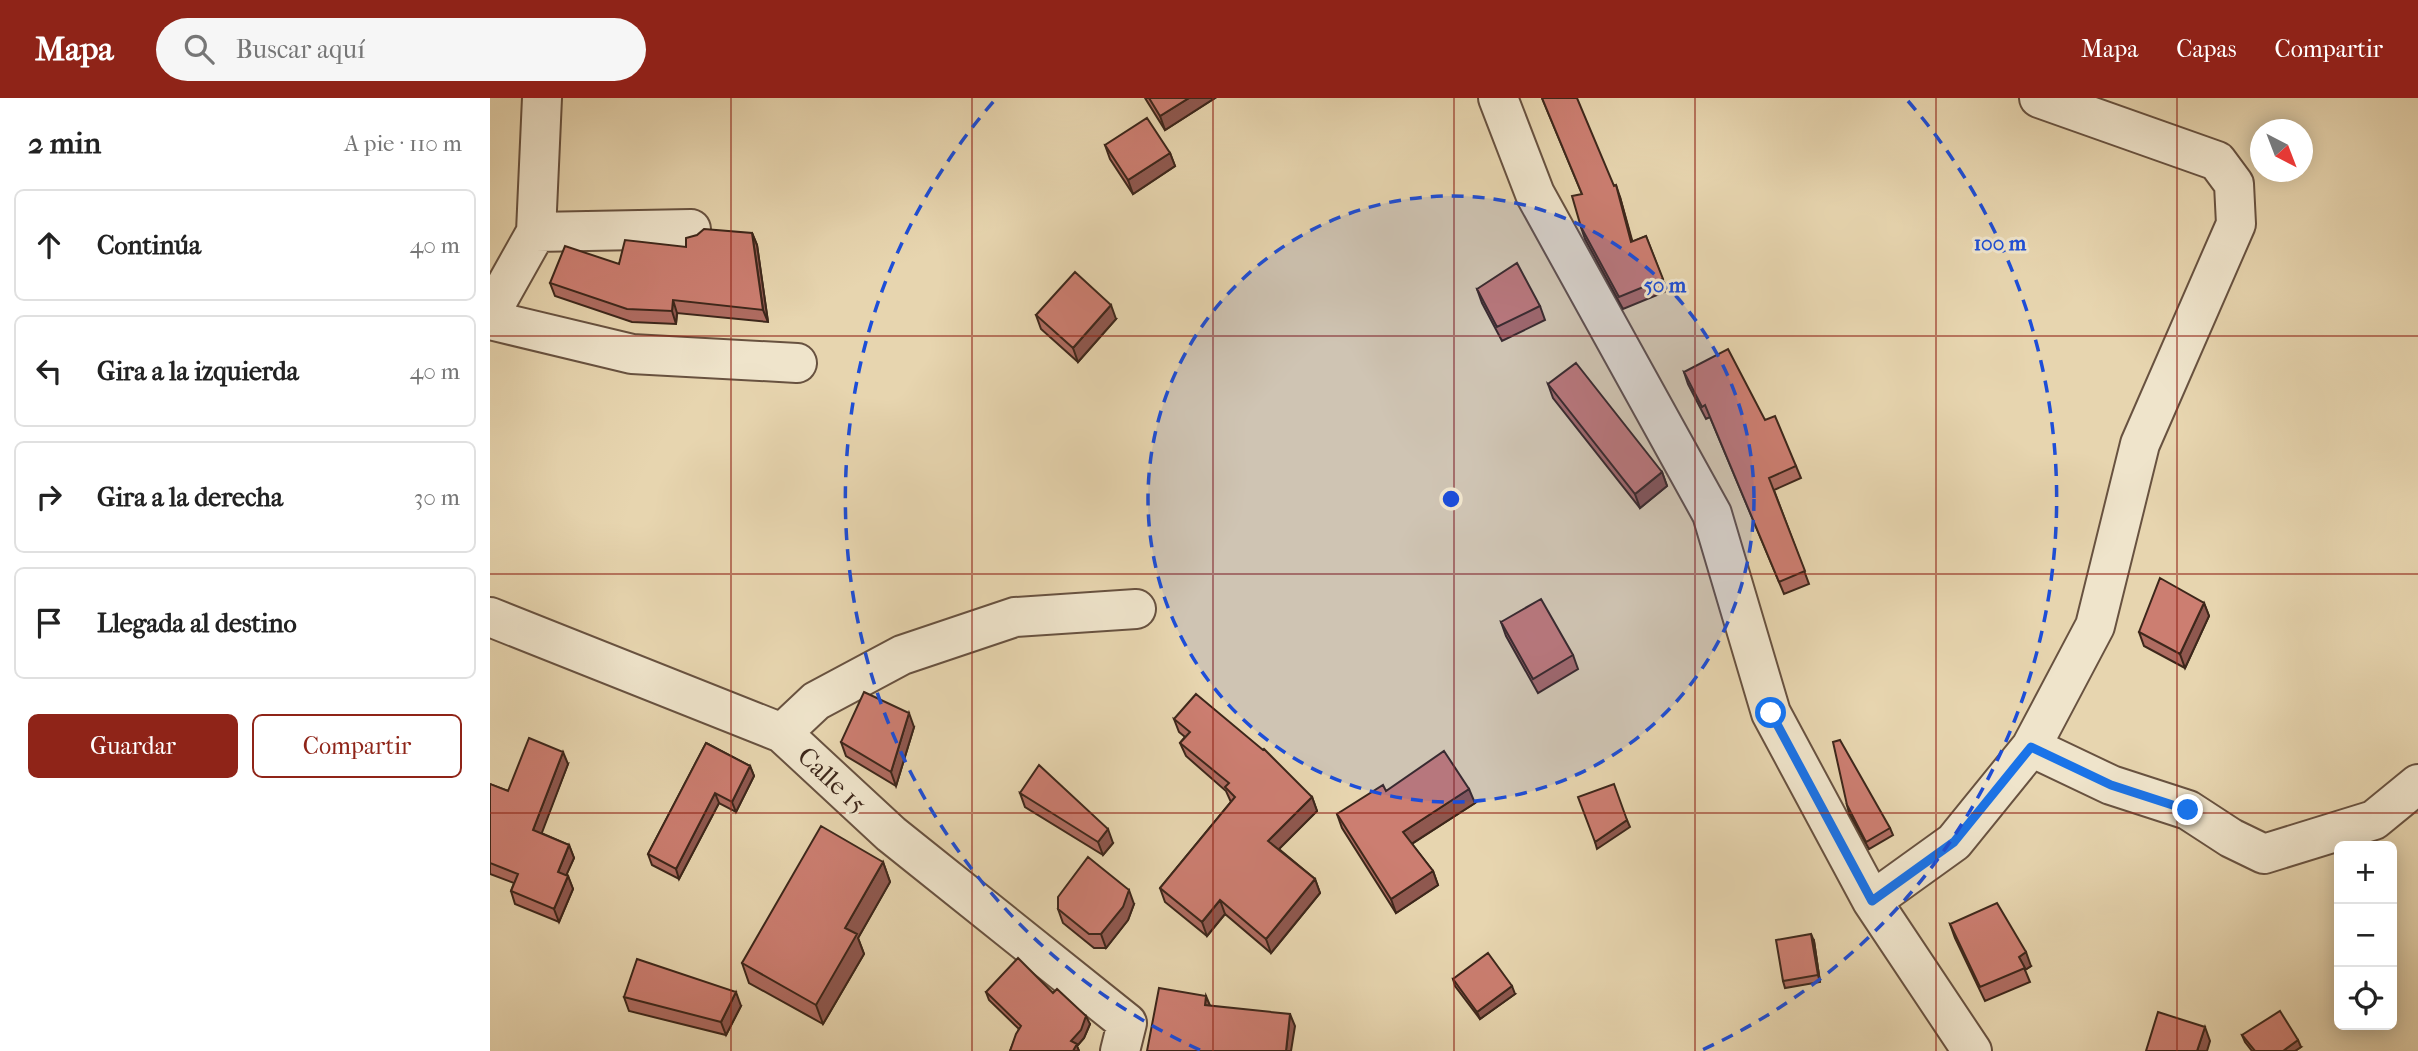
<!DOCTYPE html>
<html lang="es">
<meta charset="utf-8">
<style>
:root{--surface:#fff;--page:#f6f6f6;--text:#222;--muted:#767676;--line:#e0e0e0;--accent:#8f2418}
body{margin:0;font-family:"IM FELL French Canon",serif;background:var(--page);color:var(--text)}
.controls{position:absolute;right:21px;bottom:21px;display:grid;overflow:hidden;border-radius:10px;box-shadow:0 4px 18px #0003}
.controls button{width:63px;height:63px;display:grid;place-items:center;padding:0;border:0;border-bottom:2px solid var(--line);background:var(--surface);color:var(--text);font:35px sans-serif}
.compass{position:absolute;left:1760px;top:21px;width:63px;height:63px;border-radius:50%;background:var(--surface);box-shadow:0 4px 18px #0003;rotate:138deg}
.stop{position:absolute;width:21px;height:21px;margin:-16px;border:5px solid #1a73e8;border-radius:50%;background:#fff}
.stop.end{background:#1a73e8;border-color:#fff;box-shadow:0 2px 7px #0008}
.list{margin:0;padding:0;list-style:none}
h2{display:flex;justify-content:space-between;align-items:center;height:91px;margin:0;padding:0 28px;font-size:30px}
h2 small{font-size:23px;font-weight:400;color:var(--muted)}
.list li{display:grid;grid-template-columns:46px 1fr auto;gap:21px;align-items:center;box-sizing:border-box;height:112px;margin:0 14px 14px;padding:0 14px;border:2px solid var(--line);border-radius:10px}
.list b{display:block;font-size:26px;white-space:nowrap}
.list em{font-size:23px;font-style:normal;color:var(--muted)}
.actions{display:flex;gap:14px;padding:21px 28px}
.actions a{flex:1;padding:16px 0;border:2px solid var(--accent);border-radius:10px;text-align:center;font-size:24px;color:var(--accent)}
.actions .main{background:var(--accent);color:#fff}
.icon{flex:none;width:38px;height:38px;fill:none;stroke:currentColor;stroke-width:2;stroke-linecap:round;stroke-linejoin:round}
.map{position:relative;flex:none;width:1928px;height:953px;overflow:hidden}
header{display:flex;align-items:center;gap:42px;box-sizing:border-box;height:98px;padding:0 35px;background:var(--accent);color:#fff}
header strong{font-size:33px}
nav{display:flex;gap:38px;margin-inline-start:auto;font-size:24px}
.search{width:490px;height:63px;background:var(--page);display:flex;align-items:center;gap:18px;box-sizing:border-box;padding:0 24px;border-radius:38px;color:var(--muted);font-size:26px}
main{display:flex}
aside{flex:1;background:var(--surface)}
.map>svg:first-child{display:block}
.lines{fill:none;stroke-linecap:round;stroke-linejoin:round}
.minor-casing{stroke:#685240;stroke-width:42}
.minor{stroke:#efe4cb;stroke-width:38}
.wall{fill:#af6c61;stroke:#3d271b;stroke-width:2}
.shaded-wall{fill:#8f584f;stroke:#3d271b;stroke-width:2}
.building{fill:#cc7e71;stroke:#3d271b;stroke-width:2}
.route{stroke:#1a73e8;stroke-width:9}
.grid{fill:none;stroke:#8f2418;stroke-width:2;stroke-opacity:0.55}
.ring{fill:none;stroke:#1d4ed8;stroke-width:3.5;stroke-dasharray:12 9}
.labels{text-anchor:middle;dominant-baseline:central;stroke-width:6;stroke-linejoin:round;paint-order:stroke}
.street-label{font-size:26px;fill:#3d271b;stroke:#efe4cb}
.centre{fill:#1d4ed8;stroke:#efe4cb;stroke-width:3.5}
.ring-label{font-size:21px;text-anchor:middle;font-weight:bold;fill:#1d4ed8;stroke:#efe4cb;stroke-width:6;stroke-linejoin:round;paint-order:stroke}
</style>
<header>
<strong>Mapa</strong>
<div class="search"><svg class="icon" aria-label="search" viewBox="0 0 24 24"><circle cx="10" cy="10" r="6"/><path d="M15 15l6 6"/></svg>Buscar aquí</div>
<nav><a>Mapa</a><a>Capas</a><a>Compartir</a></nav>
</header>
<main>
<aside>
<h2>2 min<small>A pie · 110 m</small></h2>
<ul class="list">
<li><svg class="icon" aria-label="ahead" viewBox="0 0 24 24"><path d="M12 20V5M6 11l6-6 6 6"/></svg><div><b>Continúa</b></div><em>40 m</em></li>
<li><svg class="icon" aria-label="left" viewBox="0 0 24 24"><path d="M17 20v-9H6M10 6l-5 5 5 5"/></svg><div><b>Gira a la izquierda</b></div><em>40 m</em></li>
<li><svg class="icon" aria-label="right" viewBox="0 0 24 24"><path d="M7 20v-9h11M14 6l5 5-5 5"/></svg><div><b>Gira a la derecha</b></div><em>30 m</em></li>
<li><svg class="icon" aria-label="arrive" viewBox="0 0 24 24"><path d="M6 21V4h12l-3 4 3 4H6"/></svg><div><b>Llegada al destino</b></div></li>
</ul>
<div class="actions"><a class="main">Guardar</a><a>Compartir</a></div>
</aside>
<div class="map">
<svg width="1928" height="953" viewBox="0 0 1928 953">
<rect width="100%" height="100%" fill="#e7d5af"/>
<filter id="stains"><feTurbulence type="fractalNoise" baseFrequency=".00286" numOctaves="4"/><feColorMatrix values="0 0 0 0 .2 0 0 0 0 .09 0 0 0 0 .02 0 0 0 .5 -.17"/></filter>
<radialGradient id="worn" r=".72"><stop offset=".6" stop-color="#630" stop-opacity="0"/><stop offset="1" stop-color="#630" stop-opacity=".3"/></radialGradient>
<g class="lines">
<defs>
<path id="minor" d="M1008 0 1045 96 1222 416 1281 615 1382 803 1482 953
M46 134 201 131
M0 216 46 134 52 0
M0 222 142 256 307 265
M0 519 292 635 401 736 637 925 630 953
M292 635 326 603 412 557 525 519 646 511
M1541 649 1621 687 1698 712 1741 740 1774 756 1884 722 1928 686
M1382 803 1464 744 1541 649 1605 528 1650 346 1746 126 1744 86 1727 63 1549 0"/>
</defs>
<use href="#minor" class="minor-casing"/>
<use href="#minor" class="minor"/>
</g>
<path class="wall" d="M655 0H725L675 32Z
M1052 0 1124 88 1130 99 1142 144 1156 138 1177 193 1133 211 1095 141 1091 129 1092 96Z
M615 47 680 55 685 68 643 96 620 61Z
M262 135 267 147 278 224 187 215 186 226 142 224 65 198 60 185 196 149Z
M987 191 1050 208 1055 222 1012 243 992 205Z
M546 217 626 221 588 264 551 231Z
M1194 274 1275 322 1306 368 1311 380 1284 392 1319 486 1294 496 1220 319 1216 321 1198 286Z
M1058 286 1172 374 1177 388 1150 410 1063 300Z
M1714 505 1719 518 1695 570 1654 548 1649 534Z
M1011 524 1083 557 1088 571 1048 595 1016 538Z
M684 621 822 699 827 713 789 751 825 781 830 795 781 855 735 816 717 838 675 804 670 790 741 704 736 693 696 658 690 645 695 639 689 634Z
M424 629 406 688 356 658 351 644Z
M216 645 260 668 264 678 246 714 229 705 189 781 162 767 158 756Z
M78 666 51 735 79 747 84 760 76 777 78 778 83 791 69 824 25 806 21 793 24 785 0 776V686L18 693Z
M896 693 985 705 922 746 943 773 948 787 906 815 852 730 847 716Z
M530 695 623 745 613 757 535 709Z
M1357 707 1400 730 1403 737 1379 751 1359 715Z
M393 764 400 784 368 840 374 856 333 926 259 885 252 865Z
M644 806 638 822 616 850H604L573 825 568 811Z
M1460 826 1541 868 1535 872 1540 884 1495 903 1465 840Z
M1324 843 1330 884 1295 890 1293 883Z
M963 881 1025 896 990 921 965 888Z
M496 894 563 895 600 926 594 940 587 948 589 953H520L529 931 499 902Z
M134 899 251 908 236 937 139 913Z
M1752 937 1811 949 1805 953H1762L1755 944Z"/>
<path class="shaded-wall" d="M699 0H725L675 32 670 18Z
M680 55 685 68 643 96 638 82Z
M1126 87 1130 99 1146 156 1141 144Z
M262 135 267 147 278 224 273 212Z
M183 202 187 215 186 226 182 213Z
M621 207 626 221 588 264 583 250Z
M1172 374 1177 388 1150 410 1145 396Z
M1714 505 1719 518 1695 570 1690 556Z
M419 615 424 629 406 688 401 674Z
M73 654 78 666 48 745 43 732Z
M260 668 264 678 246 714 242 704Z
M979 691 985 705 918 748 913 734Z
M225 695 229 705 189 781 186 771Z
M822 699 827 713 783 757 778 743Z
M1137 722 1140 729 1107 751 1105 744Z
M618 731 623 745 613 757 608 744Z
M79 747 84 760 72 787 68 774Z
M393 764 400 784 368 840 374 856 333 926 326 907 355 830Z
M943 773 948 787 906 815 901 801Z
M78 778 83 791 69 824 64 811Z
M825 781 830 795 781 855 776 841Z
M639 792 644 806 638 822 616 850 611 836Z
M730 802 735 816 717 838 712 824Z
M1321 836 1324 843 1330 884 1328 877Z
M1536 854 1541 868 1535 872 1529 859Z
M1022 888 1025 896 990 921 987 914Z
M246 894 251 908 236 937 231 924Z
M716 898 721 910 715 907Z
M800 916 805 928 801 953H796Z
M596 918 600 926 594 940 587 948 589 953H583L581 943Z
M1715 929 1720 943 1717 953H1707Z
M1808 942 1811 949 1805 953H1793Z"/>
<path class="building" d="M659 0H699L670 18Z
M1052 0H1087L1124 88 1126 87 1141 144 1156 138 1173 181 1129 199 1091 129 1082 98 1092 96Z
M657 20 680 55 638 82 615 47Z
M214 131 262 135 273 212 183 202 182 213 137 211 60 185 75 148 129 166 135 142 196 149V140L207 137Z
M1027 165 1050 208 1007 229 987 191Z
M585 174 621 207 583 250 546 217Z
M1238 251 1275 322 1285 318 1306 368 1279 380 1315 473 1289 484 1215 307 1212 309 1194 274Z
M1086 265 1172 374 1145 396 1058 286Z
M1670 480 1714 505 1690 556 1649 534Z
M1051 501 1083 557 1043 581 1011 524Z
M374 594 419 615 401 674 351 644Z
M706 596 773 652 774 651 822 699 778 743 825 781 776 841 730 802 712 824 670 790 745 699 735 689 739 685 690 645 700 634 684 621Z
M39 640 73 654 43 732 79 747 68 774 78 778 64 811 21 793 28 776 0 765V686L18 693Z
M1350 642 1400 730 1376 744 1357 707 1343 644Z
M216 645 260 668 242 704 225 695 186 771 158 756Z
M954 653 979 691 913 734 943 773 901 801 847 716 893 687 896 693Z
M549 667 618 731 608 744 530 695Z
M1124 686 1137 722 1105 744 1088 699Z
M331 728 393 764 355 830 367 836 326 907 252 865Z
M598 759 639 792 633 809 611 836H599L568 811V799Z
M1507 805 1536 854 1529 859 1535 870 1490 889 1460 826Z
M1321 836 1328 877 1293 883 1286 842Z
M998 855 1022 888 987 914 963 881Z
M528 860 563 895 567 891 596 918 591 932 581 943 587 946 583 953H520L526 936 531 928 496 894Z
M147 861 246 894 231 924 134 899Z
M669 890 716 898 715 907 800 916 796 953H657Z
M1790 913 1808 942 1793 953H1765L1752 937Z
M1668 914 1715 929 1707 953H1656Z"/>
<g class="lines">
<path class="route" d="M1281 615 1382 803 1464 744 1541 649 1621 687 1698 712"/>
</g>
<path class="grid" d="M241 0V953M482 0V953M723 0V953M964 0V953M1205 0V953M1446 0V953M1687 0V953M0 238H1928M0 476H1928M0 715H1928"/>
<circle cx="961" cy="401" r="303" fill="#1d4ed8" fill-opacity=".12"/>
<g class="ring">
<circle cx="961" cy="401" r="303"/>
<path d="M710 952A606 606 0 0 1 504 3M1418 3A606 606 0 0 1 1212 952"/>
</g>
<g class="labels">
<g class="street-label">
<text transform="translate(342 682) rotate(43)">Calle 15</text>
</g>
</g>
<circle cx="961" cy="401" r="10" class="centre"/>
<g class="ring-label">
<text x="1510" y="152">100 m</text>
<text x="1175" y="194">50 m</text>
</g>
<rect width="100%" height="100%" filter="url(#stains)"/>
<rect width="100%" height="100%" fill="url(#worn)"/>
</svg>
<div class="controls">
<button>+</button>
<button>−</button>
<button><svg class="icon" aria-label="locate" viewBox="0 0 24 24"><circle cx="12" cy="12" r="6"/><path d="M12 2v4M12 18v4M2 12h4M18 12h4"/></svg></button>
</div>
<svg class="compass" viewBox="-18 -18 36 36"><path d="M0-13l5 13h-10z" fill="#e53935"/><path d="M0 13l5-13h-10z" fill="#767676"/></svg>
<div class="stop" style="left:1281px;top:615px"></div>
<div class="stop end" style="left:1698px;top:712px"></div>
</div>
</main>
